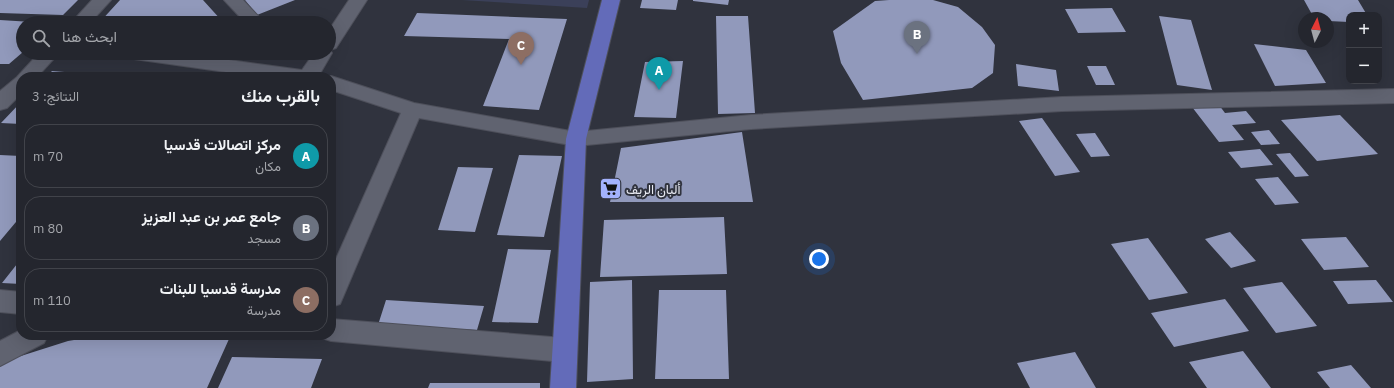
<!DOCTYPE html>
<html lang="ar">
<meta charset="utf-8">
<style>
:root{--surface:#24262e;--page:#2c2e36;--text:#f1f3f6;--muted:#a3a5aa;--line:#41434a;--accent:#d93025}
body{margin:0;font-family:"IBM Plex Sans",Vazirmatn,sans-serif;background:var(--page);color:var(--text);direction:rtl}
.controls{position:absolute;right:12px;top:12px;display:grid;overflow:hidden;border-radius:8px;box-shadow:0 4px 16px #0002}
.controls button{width:36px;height:36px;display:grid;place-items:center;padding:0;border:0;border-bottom:1px solid var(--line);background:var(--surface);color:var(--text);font:20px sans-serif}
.compass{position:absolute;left:1298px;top:12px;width:36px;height:36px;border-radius:50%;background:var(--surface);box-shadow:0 4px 16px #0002;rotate:6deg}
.you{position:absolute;left:819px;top:259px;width:14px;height:14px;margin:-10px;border:3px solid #fff;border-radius:50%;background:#1a73e8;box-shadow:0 0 0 6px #1a73e833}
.badge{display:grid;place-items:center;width:26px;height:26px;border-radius:50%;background:var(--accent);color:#fff;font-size:13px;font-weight:700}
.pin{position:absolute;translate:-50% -33px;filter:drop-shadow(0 1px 2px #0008)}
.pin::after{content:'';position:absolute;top:21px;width:14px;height:12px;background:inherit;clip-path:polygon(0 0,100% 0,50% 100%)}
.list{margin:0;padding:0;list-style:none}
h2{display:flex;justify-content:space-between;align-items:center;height:52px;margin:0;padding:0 16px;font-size:17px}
h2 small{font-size:13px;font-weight:400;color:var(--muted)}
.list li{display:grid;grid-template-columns:26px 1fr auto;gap:12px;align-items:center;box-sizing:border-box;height:64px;margin:0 8px 8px;padding:0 8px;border:1px solid var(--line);border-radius:16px}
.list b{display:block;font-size:15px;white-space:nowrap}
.list p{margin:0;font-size:13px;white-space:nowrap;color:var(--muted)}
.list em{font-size:13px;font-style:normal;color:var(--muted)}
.icon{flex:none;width:22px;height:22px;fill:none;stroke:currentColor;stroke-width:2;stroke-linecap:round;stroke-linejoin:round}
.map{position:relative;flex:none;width:1394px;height:388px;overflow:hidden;direction:ltr}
.search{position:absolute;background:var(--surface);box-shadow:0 4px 16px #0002;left:16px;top:16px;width:320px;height:44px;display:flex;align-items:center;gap:10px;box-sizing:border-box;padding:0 14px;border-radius:22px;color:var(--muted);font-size:15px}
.panel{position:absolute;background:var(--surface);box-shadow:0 4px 16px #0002;left:16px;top:72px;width:320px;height:268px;border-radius:16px;direction:rtl}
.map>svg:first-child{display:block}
.green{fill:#3b4059}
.building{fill:#9199bb}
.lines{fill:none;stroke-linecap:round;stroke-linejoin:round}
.minor-casing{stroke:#4e505b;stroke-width:2}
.major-casing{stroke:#4e505b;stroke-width:2}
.minor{fill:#606370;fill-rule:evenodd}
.major{fill:#636bb9;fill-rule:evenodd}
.labels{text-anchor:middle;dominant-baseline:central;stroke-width:4;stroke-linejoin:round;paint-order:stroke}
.poi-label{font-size:13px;fill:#e9ebf3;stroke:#30333e;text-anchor:start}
</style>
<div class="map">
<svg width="1394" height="388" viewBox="0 0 1394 388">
<rect width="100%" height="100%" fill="#30333e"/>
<path class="green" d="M462 0H589L587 8Z"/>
<path class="building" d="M0 0H78L63 15 0 13Z
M120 0H203L222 21 220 23H99Z
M245 0H295L257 15Z
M642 0H678L676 10 640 8Z
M693 0H729L728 5 693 1Z
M889 0H933L958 7 982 27 995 45 993 73 972 88 863 100 841 63 833 31 875 1Z
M1304 0H1358L1367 15H1349V22L1328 21V18H1314Z
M1112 8 1126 32 1078 33 1065 9Z
M417 13 567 19 539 110 483 106 509 39 404 36Z
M716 16H748L755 113 718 114Z
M1159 16 1191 20 1212 90 1177 85Z
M0 20 32 22 23 23V52L9 64H0Z
M269 20 291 22V23H267Z
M1254 44 1306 50 1326 83 1275 86Z
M683 61 676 118 634 117 645 62Z
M1016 64 1056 70 1059 91 1018 86Z
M1087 66H1106L1115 85H1096Z
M52 71 115 76V77H46Z
M21 102V124L1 123Z
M1219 105 1225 113 1246 111 1256 123 1232 125 1244 140 1219 142 1192 107Z
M1340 115 1378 154 1317 161 1281 120Z
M1042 118 1080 172 1055 176 1019 121Z
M1269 130 1280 144 1261 145 1251 132Z
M742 132 753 202H610L621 148Z
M1095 133 1110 156 1091 157 1076 134Z
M1260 149 1273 165 1241 168 1228 152Z
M1290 153 1309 176 1295 177 1276 154Z
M0 155 21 156V216L0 241Z
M519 155 562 156 544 237 497 235Z
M458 167 493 168 475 232 438 230Z
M1278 177 1299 203 1275 205 1255 179Z
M724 217 727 274 600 277 604 220Z
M1230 232 1256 261 1231 268 1205 239Z
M1346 237 1369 267 1324 270 1301 239Z
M1148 238 1188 293 1149 300 1111 244Z
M508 249 551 250 538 323 492 322Z
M21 259V284L2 283Z
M632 280 633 379 587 382 590 282Z
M1376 280 1393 302 1348 304 1333 281Z
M1282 282 1317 326 1276 333 1243 288Z
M659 290H726L729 379H655Z
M1225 299 1249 331 1174 347 1151 313Z
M386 300 484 306 477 330 378 325Z
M104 335 229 339 207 388H0V363L2 362 68 341Z
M1243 351 1271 388H1207L1189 362Z
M1075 352 1096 388H1030L1017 363Z
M232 357 322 359 311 388H218Z
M1351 365 1371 388H1330L1317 372Z
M430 383H540V388H428Z"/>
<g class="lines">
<defs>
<path id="minor" d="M92 0H111L90 23H71Z
M224 0H243L259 17 255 23H236L240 17Z
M349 0H367L336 48 330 50 332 53 318 77H262L134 59 127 57 125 53H178L302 70 314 53H329V30Z
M39 53H59L37 77H21V94L7 108 0 110V91L17 77Z
M331 76 414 103 576 132 751 115 1062 97 1394 89V103L1062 111 751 129 576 146 419 118 343 297 340 304 331 307V270L401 113 331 90V77H329Z
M0 290 21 292V314L0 312Z
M331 319 564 338 573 342 577 350 573 358 564 362 331 341 322 338 321 335H331Z
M21 330V335H48L44 343 0 366V341Z"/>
<path id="major" d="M602 0H620L586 139 576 388H550L566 139Z"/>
</defs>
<use href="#minor" class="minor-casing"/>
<use href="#major" class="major-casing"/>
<use href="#minor" class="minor"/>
<use href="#major" class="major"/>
</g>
<defs>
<symbol id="supermarket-square" viewBox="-11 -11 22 22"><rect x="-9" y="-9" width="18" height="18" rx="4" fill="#a3b2fd" stroke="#30333e"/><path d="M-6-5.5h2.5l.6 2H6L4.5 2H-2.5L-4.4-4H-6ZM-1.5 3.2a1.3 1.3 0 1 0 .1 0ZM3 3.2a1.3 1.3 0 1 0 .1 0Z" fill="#111"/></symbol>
</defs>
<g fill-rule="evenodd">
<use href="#supermarket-square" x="598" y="176" width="25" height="25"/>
</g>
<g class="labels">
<g class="poi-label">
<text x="626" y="189">ألبان الريف</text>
</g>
</g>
</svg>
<div class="controls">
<button>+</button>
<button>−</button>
</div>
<svg class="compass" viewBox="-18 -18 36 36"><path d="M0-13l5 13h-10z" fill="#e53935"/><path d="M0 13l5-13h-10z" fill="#a3a5aa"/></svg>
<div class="you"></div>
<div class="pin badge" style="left:659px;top:90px;background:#0f9aa8">A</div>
<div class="pin badge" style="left:917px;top:54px;background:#6b7280">B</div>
<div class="pin badge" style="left:521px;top:65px;background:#8d6e63">C</div>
<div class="search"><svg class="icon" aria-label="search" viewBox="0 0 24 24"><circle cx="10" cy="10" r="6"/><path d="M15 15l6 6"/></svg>ابحث هنا</div>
<section class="panel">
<h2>بالقرب منك<small>النتائج: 3</small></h2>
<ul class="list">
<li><span class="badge" style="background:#0f9aa8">A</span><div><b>مركز اتصالات قدسيا</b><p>مكان</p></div><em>70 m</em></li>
<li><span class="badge" style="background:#6b7280">B</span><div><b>جامع عمر بن عبد العزيز</b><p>مسجد</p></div><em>80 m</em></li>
<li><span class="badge" style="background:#8d6e63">C</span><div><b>مدرسة قدسيا للبنات</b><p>مدرسة</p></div><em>110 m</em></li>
</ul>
</section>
</div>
